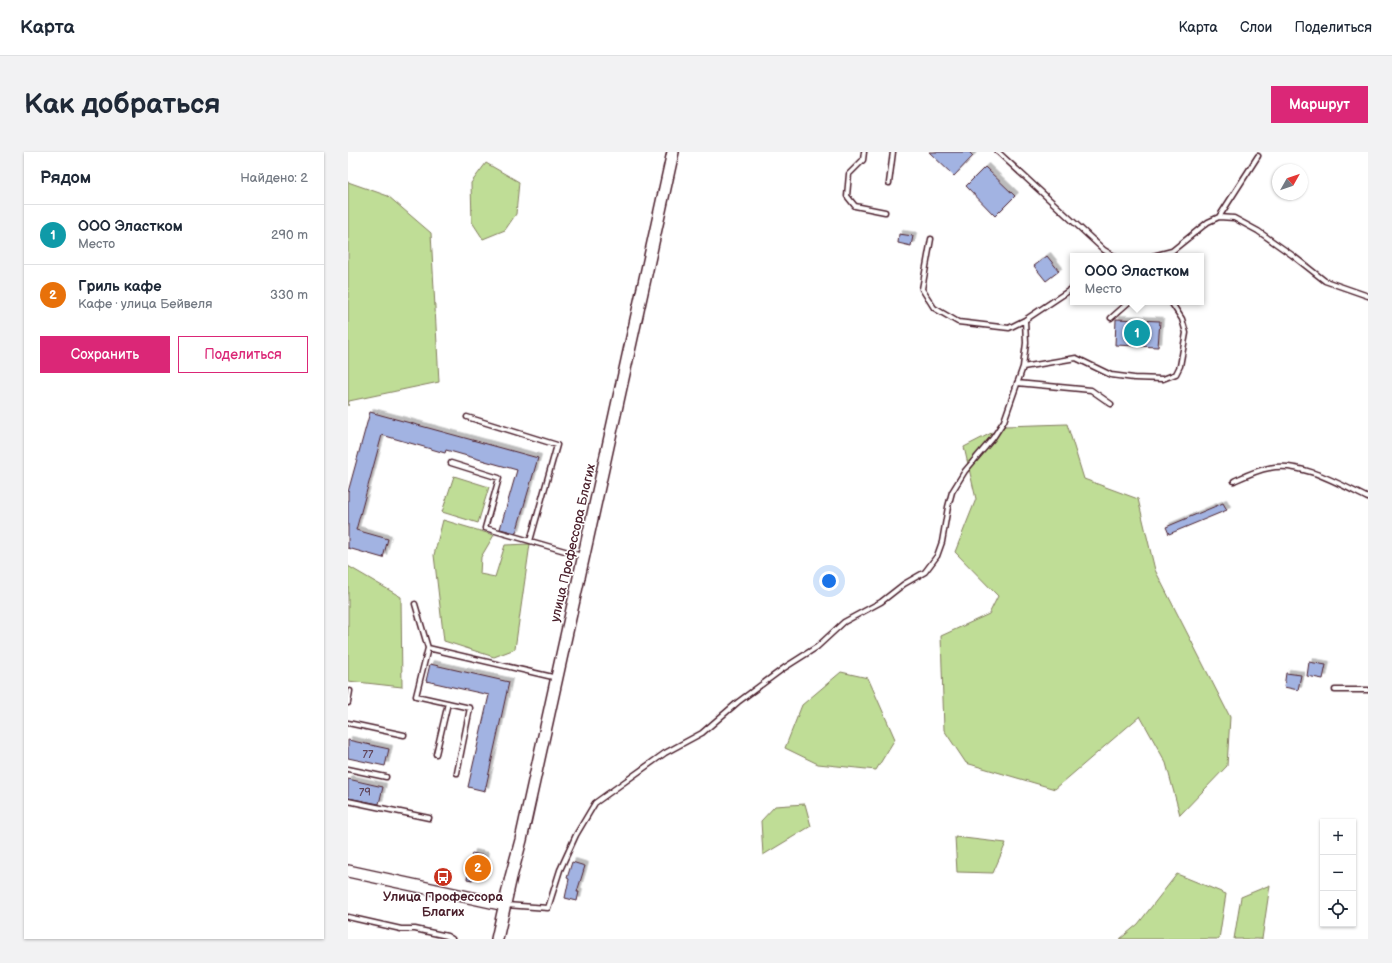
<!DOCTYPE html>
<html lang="ru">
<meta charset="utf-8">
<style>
:root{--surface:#fff;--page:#f2f2f3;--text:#1f2937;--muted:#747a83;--line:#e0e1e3;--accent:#db2777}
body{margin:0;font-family:"Balsamiq Sans",sans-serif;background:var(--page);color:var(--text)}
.controls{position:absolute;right:12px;bottom:12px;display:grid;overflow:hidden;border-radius:0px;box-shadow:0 1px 3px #0004}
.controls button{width:36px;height:36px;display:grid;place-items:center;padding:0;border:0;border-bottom:1px solid var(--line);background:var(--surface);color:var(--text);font:20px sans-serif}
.compass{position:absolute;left:924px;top:12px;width:36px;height:36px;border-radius:50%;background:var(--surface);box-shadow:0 1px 3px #0004;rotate:50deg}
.you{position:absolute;left:481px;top:429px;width:14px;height:14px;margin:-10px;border:3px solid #fff;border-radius:50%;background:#1a73e8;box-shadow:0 0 0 6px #1a73e833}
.badge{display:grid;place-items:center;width:26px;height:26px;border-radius:50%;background:var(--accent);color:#fff;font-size:13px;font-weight:700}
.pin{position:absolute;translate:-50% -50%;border:2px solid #fff;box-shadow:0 1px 4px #0006}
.popup{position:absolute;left:722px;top:101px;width:134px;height:52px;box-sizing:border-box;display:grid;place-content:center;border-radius:0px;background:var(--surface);filter:drop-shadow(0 1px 3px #0005);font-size:13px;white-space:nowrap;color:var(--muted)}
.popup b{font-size:15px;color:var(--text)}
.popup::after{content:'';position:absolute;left:50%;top:100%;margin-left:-8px;border:8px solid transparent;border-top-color:var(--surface)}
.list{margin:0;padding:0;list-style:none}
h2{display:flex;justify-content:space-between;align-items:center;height:52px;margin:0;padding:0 16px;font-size:17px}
h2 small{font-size:13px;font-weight:400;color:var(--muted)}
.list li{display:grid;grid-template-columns:26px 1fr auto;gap:12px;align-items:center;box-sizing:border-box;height:60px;padding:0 16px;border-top:1px solid var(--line)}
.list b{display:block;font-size:15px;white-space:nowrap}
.list p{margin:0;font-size:13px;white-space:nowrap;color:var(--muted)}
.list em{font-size:13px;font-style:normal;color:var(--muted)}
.actions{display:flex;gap:8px;padding:12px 16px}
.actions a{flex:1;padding:9px 0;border:1px solid var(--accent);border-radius:0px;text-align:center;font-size:14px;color:var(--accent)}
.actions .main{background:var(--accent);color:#fff}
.icon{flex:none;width:22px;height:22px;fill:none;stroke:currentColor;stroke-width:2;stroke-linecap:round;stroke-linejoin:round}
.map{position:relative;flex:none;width:1020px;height:787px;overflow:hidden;border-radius:0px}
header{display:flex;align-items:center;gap:24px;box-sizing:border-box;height:56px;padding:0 20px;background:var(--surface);border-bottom:1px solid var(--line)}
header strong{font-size:19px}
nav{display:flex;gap:22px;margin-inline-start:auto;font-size:14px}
.intro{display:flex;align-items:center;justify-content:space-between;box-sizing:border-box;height:96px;padding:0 24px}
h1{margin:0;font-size:28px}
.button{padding:10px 18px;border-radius:0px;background:var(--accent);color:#fff;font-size:14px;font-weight:700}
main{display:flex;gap:24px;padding:0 24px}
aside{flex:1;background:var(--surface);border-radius:0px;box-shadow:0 1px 3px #0004}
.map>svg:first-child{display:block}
.green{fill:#bfdd96;stroke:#847e60}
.building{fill:#a2b3e2;stroke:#4a1f2b;filter:url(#shadow)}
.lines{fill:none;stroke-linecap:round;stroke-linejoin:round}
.lane-casing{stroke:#4a1f2b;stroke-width:7}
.secondary-casing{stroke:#4a1f2b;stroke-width:14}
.lane{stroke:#fff;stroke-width:4}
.secondary{stroke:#fff;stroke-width:11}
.labels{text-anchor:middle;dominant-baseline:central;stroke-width:3;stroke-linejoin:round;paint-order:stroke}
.number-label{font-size:11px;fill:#604459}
.street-label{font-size:13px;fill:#4a1f2b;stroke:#fff}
.poi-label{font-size:13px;font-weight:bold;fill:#4a1f2b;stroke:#fff}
</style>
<header>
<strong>Карта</strong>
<nav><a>Карта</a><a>Слои</a><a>Поделиться</a></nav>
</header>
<div class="intro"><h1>Как добраться</h1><a class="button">Маршрут</a></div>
<main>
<aside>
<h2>Рядом<small>Найдено: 2</small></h2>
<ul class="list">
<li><span class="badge" style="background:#0f9aa8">1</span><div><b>ООО Эластком</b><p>Место</p></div><em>290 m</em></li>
<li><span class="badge" style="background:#e8710a">2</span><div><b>Гриль кафе</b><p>Кафе · улица Бейвеля</p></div><em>330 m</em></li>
</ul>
<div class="actions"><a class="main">Сохранить</a><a>Поделиться</a></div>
</aside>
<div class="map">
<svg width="1020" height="787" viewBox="0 0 1020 787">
<defs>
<filter id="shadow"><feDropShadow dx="3.5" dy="-3.5" stdDeviation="0" flood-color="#0004"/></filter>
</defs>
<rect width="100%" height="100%" fill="#fff"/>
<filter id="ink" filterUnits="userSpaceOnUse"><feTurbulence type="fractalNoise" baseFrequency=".025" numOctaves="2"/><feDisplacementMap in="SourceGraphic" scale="8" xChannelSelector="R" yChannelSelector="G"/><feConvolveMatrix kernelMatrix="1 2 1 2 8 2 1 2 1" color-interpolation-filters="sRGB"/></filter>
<g filter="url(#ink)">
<path class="green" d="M138 11 171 30 168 62 157 78 135 87 124 70 123 31Z
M0 30 40 44 83 81 91 230 1 249 0 254Z
M719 272 736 327 790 347 807 418 882 565 879 614 832 663 818 611 792 564 707 637 618 611 596 578 593 484 641 462 650 444 607 400 628 347 616 295 657 274Z
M106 324 141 335 130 371 94 360Z
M95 368 146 383 133 405 132 422 147 425 157 393 182 392 167 497 146 505 96 489 86 403Z
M0 414 53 445 54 535 0 529Z
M493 520 520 526 547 587 528 618 470 612 437 596 454 553Z
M457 652 463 674 415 703 413 669 427 654Z
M607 685 658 691 645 721 609 720Z
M829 722 878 742 871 787H772L790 772Z
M922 733 914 787H886L893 745Z"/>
<path class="building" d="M581 0H621L625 4 606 24Z
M637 15 667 44 647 64 618 34Z
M551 82 565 84 563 94 550 91Z
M699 104 711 119 698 129 686 114Z
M768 167 812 169 810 195 767 193Z
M22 260 190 306 168 381 152 377 169 318 98 298 97 301 34 283 8 378 40 387 35 406 0 396V340Z
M875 351 879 358 821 382 818 375Z
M961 510 978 513 975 527 959 524Z
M82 512 161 530 137 639 120 635 141 543 78 529Z
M938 521 953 523 950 538 936 535Z
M0 588 41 597 37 614 0 606Z
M0 627 35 635 31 652 0 646Z
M124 701 137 704 133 722 124 728 119 727Z
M224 710 237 714 229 740H231L229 749 217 746 221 727 219 726Z"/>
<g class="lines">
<defs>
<path id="lane" d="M516 0 515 8 501 22 499 44 507 54 537 60
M650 0 756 98 766 104
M541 31 545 0
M871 65 910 4
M583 87 574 137 586 156 610 170 661 176 677 168 725 136
M805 104 824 99 860 70 871 65 886 66 910 79 944 103 977 129 1020 144
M763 166 781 150
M675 215 728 206 763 223 786 226 815 227 828 222 832 214 838 181 834 167 823 150
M669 231 743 238 763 252
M119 265 209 293 182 389
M103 311 151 326 137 376 234 404
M886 329C897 324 909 318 921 316 953 309 991 332 1020 346
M67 452 80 496 209 526
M80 496 68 544 122 556 109 621
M987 538H1020
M0 551 2 539
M0 571 56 583
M88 602 100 551
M0 617 38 625
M0 649 81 666
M158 753 200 756 212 718 228 683 247 651 317 601 354 581 390 550 436 516 469 495 496 470 533 450 556 432 577 420 589 404 594 390 600 355 604 340 617 319 645 286 656 269 675 215 678 191 677 168
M0 765 53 777H67L99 784 104 787"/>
<path id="secondary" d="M0 719 157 753
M149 787 163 725 173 688 325 0"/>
</defs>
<use href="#lane" class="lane-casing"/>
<use href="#secondary" class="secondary-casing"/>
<use href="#lane" class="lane"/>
<use href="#secondary" class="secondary"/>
</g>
</g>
<defs>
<symbol id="bus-disc" viewBox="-11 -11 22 22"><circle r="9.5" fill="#c8321e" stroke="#fff"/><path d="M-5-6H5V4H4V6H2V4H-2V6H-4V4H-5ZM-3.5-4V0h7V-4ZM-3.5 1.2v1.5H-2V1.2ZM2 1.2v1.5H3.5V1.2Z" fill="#fff"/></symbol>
</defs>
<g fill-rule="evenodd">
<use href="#bus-disc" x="84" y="714" width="22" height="22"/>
</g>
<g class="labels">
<g class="number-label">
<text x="20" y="602">77</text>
<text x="17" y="640">79</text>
</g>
<g class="street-label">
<text transform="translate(225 391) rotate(-77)">улица Профессора Благих</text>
</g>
<g class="poi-label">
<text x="95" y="745">Улица Профессора<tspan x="95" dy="15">Благих</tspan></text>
</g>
</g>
</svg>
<div class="controls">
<button>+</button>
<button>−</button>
<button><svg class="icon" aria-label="locate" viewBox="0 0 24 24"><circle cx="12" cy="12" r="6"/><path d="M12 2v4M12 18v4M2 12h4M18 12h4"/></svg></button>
</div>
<svg class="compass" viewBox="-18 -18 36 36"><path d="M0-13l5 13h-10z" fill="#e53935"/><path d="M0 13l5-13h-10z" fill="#747a83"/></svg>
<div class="you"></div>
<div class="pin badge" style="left:789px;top:181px;background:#0f9aa8">1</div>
<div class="popup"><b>ООО Эластком</b>Место</div>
<div class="pin badge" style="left:130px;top:716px;background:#e8710a">2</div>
</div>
</main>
